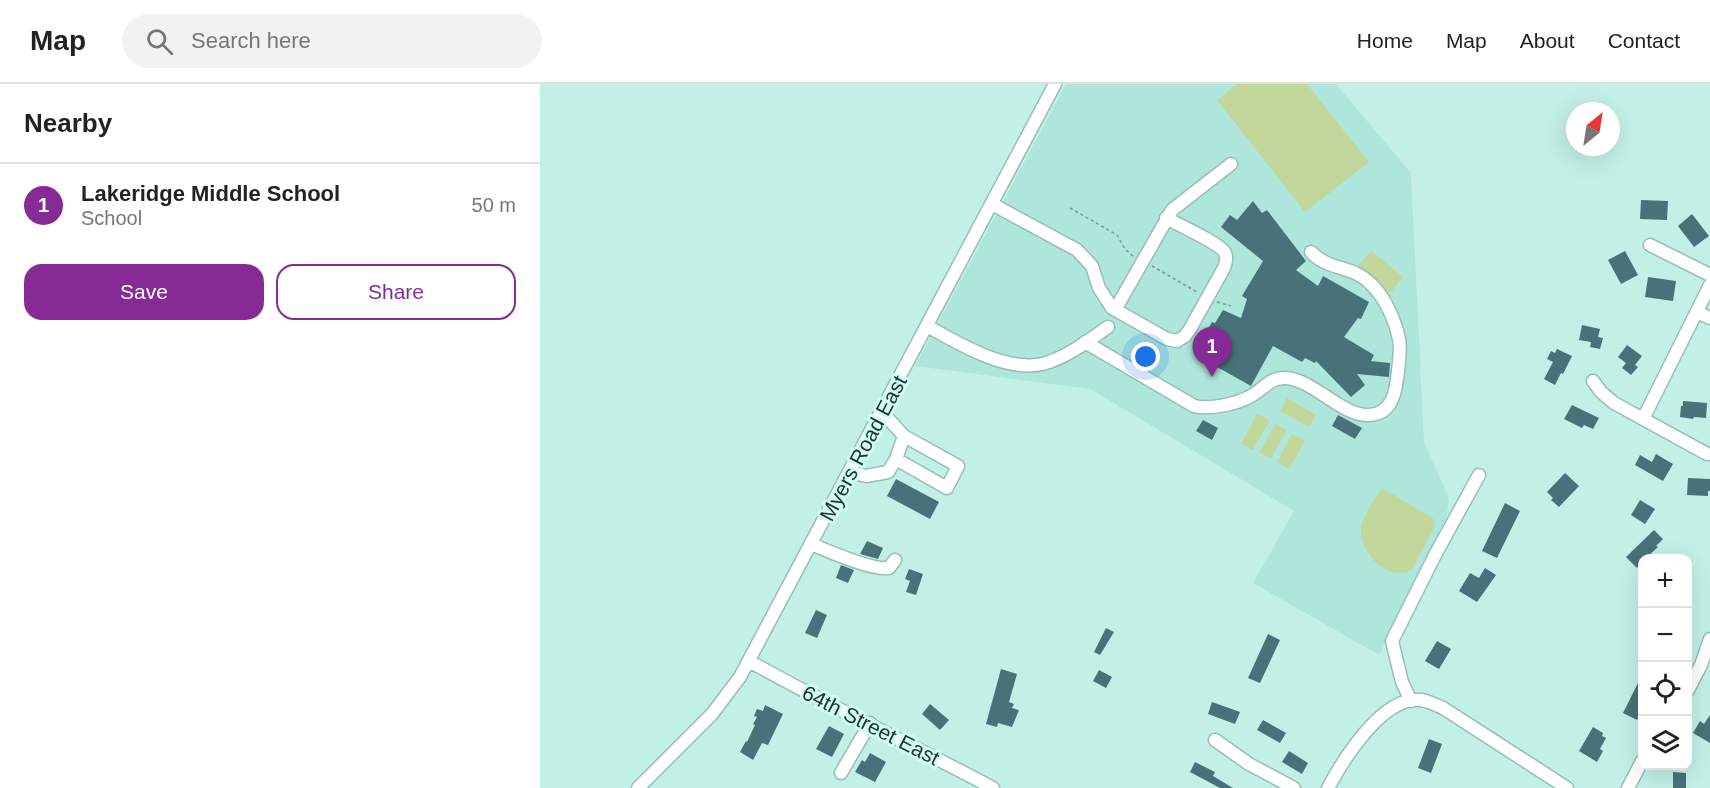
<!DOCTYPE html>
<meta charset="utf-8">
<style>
:root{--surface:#fff;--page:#f2f2f2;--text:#222;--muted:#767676;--line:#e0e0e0;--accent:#862a96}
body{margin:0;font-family:Helvetica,sans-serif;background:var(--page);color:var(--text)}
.controls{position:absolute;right:18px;bottom:18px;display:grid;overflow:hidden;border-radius:12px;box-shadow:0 6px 24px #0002}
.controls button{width:54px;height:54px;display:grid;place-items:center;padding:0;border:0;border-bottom:2px solid var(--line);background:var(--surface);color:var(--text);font:30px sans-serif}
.compass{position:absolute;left:1026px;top:18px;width:54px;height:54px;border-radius:50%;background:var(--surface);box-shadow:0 6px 24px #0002;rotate:30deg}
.you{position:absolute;left:606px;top:273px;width:21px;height:21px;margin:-15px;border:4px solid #fff;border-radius:50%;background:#1a73e8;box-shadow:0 0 0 9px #1a73e833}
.badge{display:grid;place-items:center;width:39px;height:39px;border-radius:50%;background:var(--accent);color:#fff;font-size:20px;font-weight:700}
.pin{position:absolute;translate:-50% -50px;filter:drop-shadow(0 2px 3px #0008)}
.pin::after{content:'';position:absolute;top:32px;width:21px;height:18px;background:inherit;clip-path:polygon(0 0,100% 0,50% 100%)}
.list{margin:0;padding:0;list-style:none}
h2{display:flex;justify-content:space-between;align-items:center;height:78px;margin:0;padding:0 24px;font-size:26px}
h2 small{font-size:20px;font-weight:400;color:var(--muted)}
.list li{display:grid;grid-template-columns:39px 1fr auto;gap:18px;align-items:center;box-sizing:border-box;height:84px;padding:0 24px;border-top:2px solid var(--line)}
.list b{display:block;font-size:22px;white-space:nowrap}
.list p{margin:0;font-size:20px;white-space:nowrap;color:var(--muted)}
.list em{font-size:20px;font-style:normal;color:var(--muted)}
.actions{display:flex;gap:12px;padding:18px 24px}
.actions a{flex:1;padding:14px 0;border:2px solid var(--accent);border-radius:18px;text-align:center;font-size:21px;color:var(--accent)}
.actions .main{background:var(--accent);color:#fff}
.icon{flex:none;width:33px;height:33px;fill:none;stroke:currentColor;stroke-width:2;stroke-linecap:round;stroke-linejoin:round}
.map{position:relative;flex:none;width:1170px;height:704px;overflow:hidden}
header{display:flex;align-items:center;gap:36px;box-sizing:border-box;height:84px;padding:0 30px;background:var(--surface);border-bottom:2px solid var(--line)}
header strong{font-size:28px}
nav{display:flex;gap:33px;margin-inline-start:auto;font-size:21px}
.search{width:420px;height:54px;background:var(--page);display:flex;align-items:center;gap:15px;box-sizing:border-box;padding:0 21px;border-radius:33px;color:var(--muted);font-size:22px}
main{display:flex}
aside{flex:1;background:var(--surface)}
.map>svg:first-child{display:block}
.built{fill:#afe6db}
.green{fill:#c2d79c}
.building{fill:#487279}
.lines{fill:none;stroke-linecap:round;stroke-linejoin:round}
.minor-casing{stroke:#94bfb6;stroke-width:15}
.path{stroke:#799992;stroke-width:1.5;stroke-dasharray:3 3;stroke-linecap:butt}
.minor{stroke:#fff;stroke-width:12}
.labels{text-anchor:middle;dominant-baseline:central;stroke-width:6;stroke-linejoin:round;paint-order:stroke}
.street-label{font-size:21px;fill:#223330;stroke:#d0fdf3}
</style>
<header>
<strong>Map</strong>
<div class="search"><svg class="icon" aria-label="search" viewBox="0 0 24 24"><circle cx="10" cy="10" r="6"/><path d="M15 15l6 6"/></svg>Search here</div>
<nav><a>Home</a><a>Map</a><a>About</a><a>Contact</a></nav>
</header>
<main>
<aside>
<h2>Nearby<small></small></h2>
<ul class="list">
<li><span class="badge">1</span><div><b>Lakeridge Middle School</b><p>School</p></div><em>50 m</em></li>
</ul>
<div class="actions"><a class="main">Save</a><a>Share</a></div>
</aside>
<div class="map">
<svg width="1170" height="704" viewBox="0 0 1170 704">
<rect width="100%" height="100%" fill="#c3f0e6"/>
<path class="built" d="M526 0H796L871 89 884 358 908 412 909 419 905 438 839 571 713 499 754 427 550 305 375 282Z"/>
<path class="green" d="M697 0H767L829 78 765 128 677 16Z
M831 167 863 193 850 209 818 182Z
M747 314 776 331 769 343 740 327Z
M717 330 730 336 713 366 701 360Z
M735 340 747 346 731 375 719 369Z
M752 350 765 357 749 385 737 378Z
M842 404 891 433 895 437 894 444 872 486C849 498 820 470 821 446 822 431 834 417 842 404Z"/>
<path class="building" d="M1101 116 1128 117 1127 136 1100 135Z
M713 117 722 129 727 126 766 177 756 186 778 202 783 192 829 218 821 235 818 234 804 253 834 271 831 277 850 279 849 293 817 290 825 301 811 313 776 277 775 279 765 274 762 278 733 262 711 302 654 270 672 238 675 239 683 226 701 234 707 215 702 212 723 177 681 143 690 131 697 136Z
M1152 130 1169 152 1154 163 1138 142Z
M1085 167 1098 191 1081 200 1068 176Z
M1108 193 1136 197 1133 217 1105 213Z
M1042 241 1060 245 1058 253 1063 254 1060 265 1050 263 1051 258 1039 256Z
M1087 261 1102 272 1095 281 1098 283 1091 291 1082 284 1086 279 1078 273Z
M1017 265 1032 272 1023 290 1021 289 1015 301 1004 295 1013 278 1007 275 1011 267 1015 269Z
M1143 317 1167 319 1166 334 1154 333 1153 335 1140 333 1141 322H1143Z
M1032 321 1059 334 1053 345 1044 341 1042 344 1024 335Z
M798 331 822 344 815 355 792 342Z
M663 336 678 344 672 356 656 347Z
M1116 370 1133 380 1123 397 1095 381 1100 371 1112 378Z
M1025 389 1039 402 1019 423 1011 416 1013 414 1007 408Z
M1148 394 1170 395V407H1168V412L1147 411Z
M356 395 399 418 390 435 347 412Z
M1100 416 1115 425 1105 440 1091 431Z
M965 419 980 427 957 474 942 467Z
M1114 446 1123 455 1116 462 1118 463 1106 474H1102V478L1097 484 1086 473Z
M327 457 343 464 338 475 320 470Z
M301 481 314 486 308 499 296 494Z
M945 484 956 491 937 518 919 507 930 489 939 494Z
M369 485 383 490 376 511 366 508 370 497 365 495Z
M276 526 287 531 277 554 265 549Z
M566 544 574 548 560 571 554 568Z
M728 550 740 556 720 599 708 594Z
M897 557 911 565 899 585 885 577Z
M461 585 477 590 469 618 474 620 472 624 479 626 472 643 458 639 457 643 446 640Z
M559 586 572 593 566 604 553 597Z
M1102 591V626L1097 636 1083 629Z
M672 618 700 628 695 640 668 630Z
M390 620 409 636 400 646 382 630Z
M225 621 243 630 228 661 222 659 213 676 200 668 206 657 207 658 215 641 213 640 217 633 214 632 217 625 223 627Z
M1170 631V659L1153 649 1160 637 1164 640Z
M723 636 746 649 740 659 717 646Z
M289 642 304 650 292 673 276 665Z
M1053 643 1063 649 1062 652 1066 654 1060 665 1063 667 1057 678 1039 667Z
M889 655 902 660 891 689 878 684Z
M749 667 768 679 762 690 742 678Z
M330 669 346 678 335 698 315 688 322 676 325 678Z
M655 678 675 688 673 692 693 704H680L650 688Z
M1133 688 1146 689V704H1133Z"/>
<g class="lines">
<defs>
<path id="minor" d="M452 120 537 166 552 182 559 204 572 224 627 255 637 257 645 252 650 245 684 184C686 179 687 174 685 169 681 160 637 140 626 134
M1110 161 1170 191
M575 226 632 126 691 80
M1157 228 1170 234
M387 242C419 260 472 292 509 278 530 271 549 256 568 243
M545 258 654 322C669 326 697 320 711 312 724 305 730 293 746 294 774 296 803 333 829 331 853 330 856 307 858 287 859 277 861 266 859 255 855 236 845 213 830 199 812 181 789 187 771 168
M1053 297 1061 308 1074 319 1167 370
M1103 335 1170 201
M356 375 364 352
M310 388 326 392 348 388 356 375 407 404 418 382 364 352 342 328
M271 460C288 467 333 487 349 484L355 476
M209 577C289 622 372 661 453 704
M1148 606 1161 581 1170 555
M871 617 862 598 852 557 895 471 939 391
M675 656 709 680 754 704
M301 689 330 639
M98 704 172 630 200 593 515 0
M788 704C803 676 843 611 881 616 888 617 896 621 903 624L1027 704
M1088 704 1102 677"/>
</defs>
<use href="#minor" class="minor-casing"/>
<path class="path" d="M530 124 577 151 585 165 594 173
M612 182 657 208
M677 218 691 222"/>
<use href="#minor" class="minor"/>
</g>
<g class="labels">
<g class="street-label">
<text transform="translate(323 364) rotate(-62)">Myers Road East</text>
<text transform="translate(331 641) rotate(27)">64th Street East</text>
</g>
</g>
</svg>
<div class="controls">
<button>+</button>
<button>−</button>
<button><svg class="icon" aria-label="locate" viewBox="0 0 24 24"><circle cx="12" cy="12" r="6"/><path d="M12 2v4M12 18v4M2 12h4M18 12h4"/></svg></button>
<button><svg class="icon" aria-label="layers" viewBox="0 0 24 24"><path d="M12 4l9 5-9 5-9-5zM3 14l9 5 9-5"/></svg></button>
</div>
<svg class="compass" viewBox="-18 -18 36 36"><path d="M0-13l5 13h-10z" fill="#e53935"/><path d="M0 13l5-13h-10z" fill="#767676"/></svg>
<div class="you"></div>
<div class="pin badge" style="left:672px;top:293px">1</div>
</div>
</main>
